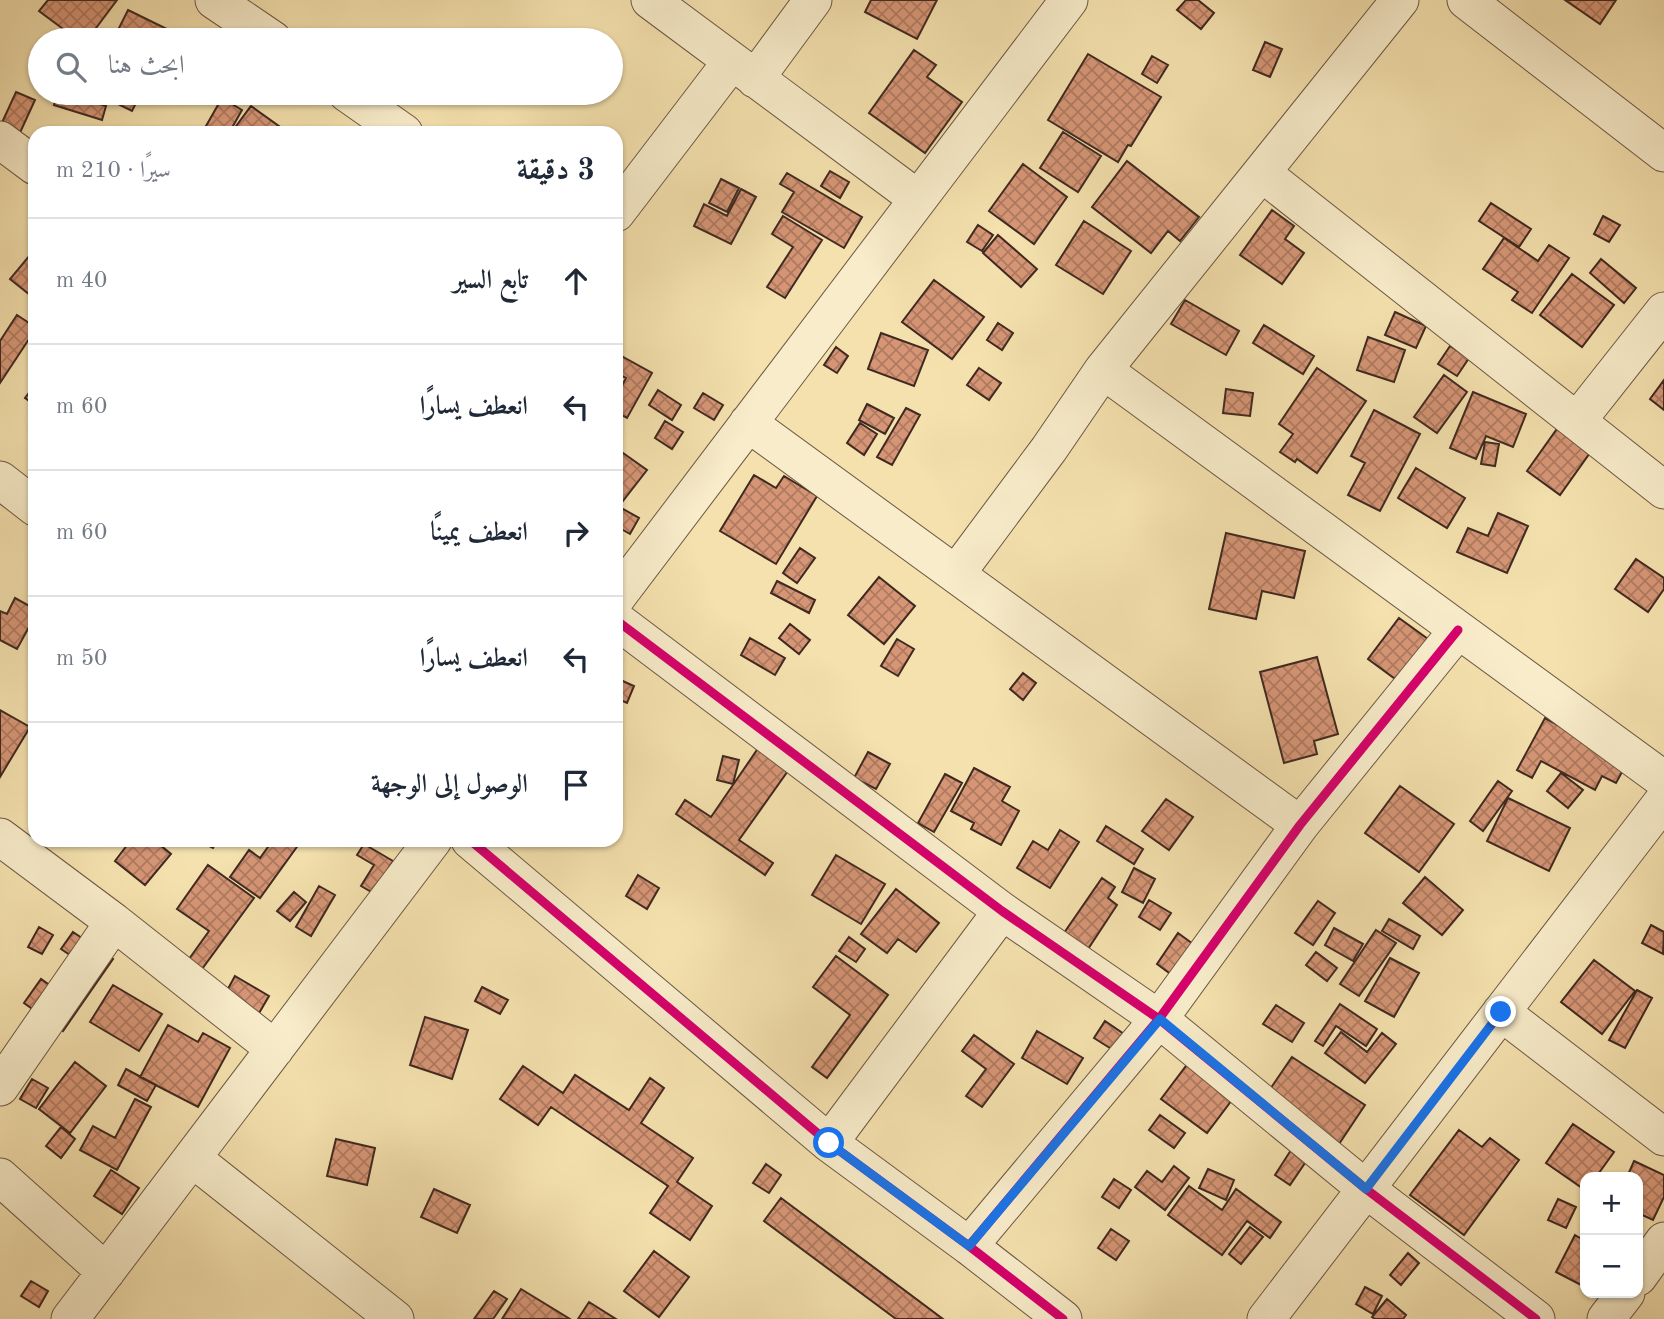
<!DOCTYPE html>
<html lang="ar">
<meta charset="utf-8">
<style>
:root{--surface:#fff;--page:#f2f2f3;--text:#1f2937;--muted:#747a83;--line:#e0e1e3}
body{margin:0;font-family:"Old Standard TT",Amiri,serif;background:var(--page);color:var(--text);direction:rtl}
.controls{position:absolute;right:21px;bottom:21px;display:grid;overflow:hidden;border-radius:14px;box-shadow:0 2px 5px #0004}
.controls button{width:63px;height:63px;display:grid;place-items:center;padding:0;border:0;border-bottom:2px solid var(--line);background:var(--surface);color:var(--text);font:35px sans-serif}
.stop{position:absolute;width:21px;height:21px;margin:-16px;border:5px solid #1a73e8;border-radius:50%;background:#fff}
.stop.end{background:#1a73e8;border-color:#fff;box-shadow:0 2px 7px #0008}
.list{margin:0;padding:0;list-style:none}
h2{display:flex;justify-content:space-between;align-items:center;height:91px;margin:0;padding:0 28px;font-size:30px}
h2 small{font-size:23px;font-weight:400;color:var(--muted)}
.list li{display:grid;grid-template-columns:46px 1fr auto;gap:21px;align-items:center;box-sizing:border-box;height:126px;padding:0 28px;border-top:2px solid var(--line)}
.list b{display:block;font-size:26px;white-space:nowrap}
.list em{font-size:23px;font-style:normal;color:var(--muted)}
.icon{flex:none;width:38px;height:38px;fill:none;stroke:currentColor;stroke-width:2;stroke-linecap:round;stroke-linejoin:round}
.map{position:relative;flex:none;width:1664px;height:1319px;overflow:hidden;direction:ltr}
.search{position:absolute;background:var(--surface);box-shadow:0 2px 5px #0004;left:28px;top:28px;width:595px;height:77px;display:flex;align-items:center;gap:18px;box-sizing:border-box;padding:0 24px;border-radius:38px;color:var(--muted);font-size:26px}
.panel{position:absolute;background:var(--surface);box-shadow:0 2px 5px #0004;left:28px;top:126px;width:595px;height:721px;border-radius:21px;direction:rtl}
.map>svg:first-child{display:block}
.building{fill:url(#building-cross-hatch);stroke:#402921;stroke-width:2}
.lines{fill:none;stroke-linecap:round;stroke-linejoin:round}
.minor-casing{stroke:#6d5744;stroke-width:39}
.minor{stroke:#f8ecca;stroke-width:37}
.cycleway-casing{stroke:#f8ecca;stroke-width:13}
.cycleway{stroke:#d6006c;stroke-width:9}
.route{stroke:#1a73e8;stroke-width:9}
</style>
<div class="map">
<svg width="1664" height="1319" viewBox="0 0 1664 1319">
<defs>
<pattern id="building-cross-hatch" width="8" height="8" patternUnits="userSpaceOnUse" patternTransform="scale(1.75)"><rect width="8" height="8" fill="#d69676"/><path d="M0 0l8 8M0 8l8-8" fill="none" stroke="#af7a60"/></pattern>
</defs>
<rect width="100%" height="100%" fill="#f4e1ae"/>
<filter id="stains"><feTurbulence type="fractalNoise" baseFrequency=".00286" numOctaves="4"/><feColorMatrix values="0 0 0 0 .2 0 0 0 0 .09 0 0 0 0 .02 0 0 0 .5 -.17"/></filter>
<radialGradient id="worn" r=".72"><stop offset=".6" stop-color="#630" stop-opacity="0"/><stop offset="1" stop-color="#630" stop-opacity=".3"/></radialGradient>
<path class="building" d="M48 0H117L87 40H78L39 11Z
M871 0H937L917 39 865 12Z
M1186 0H1198L1214 13 1201 29 1177 10Z
M1565 0H1616L1600 24Z
M128 10 175 33 171 40H113Z
M1265 42 1282 49 1270 77 1253 70Z
M914 50 936 65 927 77 962 102 925 153 869 113Z
M1088 54 1161 97 1131 146 1128 145 1118 162 1048 120Z
M1152 56 1168 65 1157 83 1142 74Z
M16 92 35 100 18 137 0 127Z
M58 93H65L106 106 102 120 54 105Z
M121 93H141L132 111 116 103Z
M222 98 242 110 229 133H202Z
M251 106 283 129 280 133H231Z
M1063 132 1101 156 1078 192 1040 168Z
M1127 161 1199 217 1180 241 1168 231 1151 253 1092 207Z
M1023 164 1067 197 1034 244 989 211Z
M830 171 849 182 840 198 821 186Z
M787 173 862 217 844 248 782 212 794 192 780 184Z
M721 179 739 188 727 212 709 203Z
M741 189 756 197 731 244 694 226 704 204 727 216Z
M1491 203 1531 229 1519 247 1479 221Z
M1272 210 1294 226 1285 239 1304 253 1282 284 1240 255Z
M783 216 822 240 785 298 767 287 793 247 772 234Z
M1603 216 1620 225 1609 242 1594 234Z
M1084 221 1131 251 1103 294 1056 265Z
M978 225 993 235 982 251 967 242Z
M998 235 1037 269 1021 287 983 253Z
M1504 238 1538 261 1549 245 1569 258 1532 313 1512 300 1518 292 1483 269Z
M35 249V299L10 279Z
M1601 259 1636 288 1624 303 1590 273Z
M1572 274 1614 305 1582 347 1540 315Z
M934 280 984 317 952 359 902 322Z
M1185 300 1239 331 1226 355 1171 324Z
M1395 312 1426 326 1416 348 1385 335Z
M17 315 35 327V330L0 383V341Z
M998 323 1013 333 1002 350 987 340Z
M1264 325 1314 356 1303 374 1253 343Z
M881 333 928 350 914 386 868 369Z
M1368 337 1405 350 1394 382 1357 370Z
M1450 346 1469 358 1457 376 1438 364Z
M836 347 848 356 837 373 824 365Z
M616 353 652 373 627 418 616 412V397L626 378 616 373Z
M979 368 1001 383 989 400 967 385Z
M1317 368 1366 401 1317 473 1297 459 1295 462 1280 452 1293 434 1279 424Z
M1444 375 1467 392 1437 433 1414 417Z
M1664 380V410L1650 399Z
M35 385V405L25 398Z
M1226 389 1253 393 1250 416 1223 413Z
M658 390 681 405 672 420 649 405Z
M1473 392 1526 414 1513 447 1486 436 1476 459 1450 448Z
M703 393 723 405 714 420 694 408Z
M867 404 894 418 885 434 859 420Z
M906 408 920 415 892 465 877 457Z
M1374 410 1420 434 1380 511 1348 495 1365 463 1351 456Z
M665 421 683 432 672 449 655 438Z
M860 423 877 434 864 455 847 443Z
M1559 426 1592 450 1560 495 1527 471Z
M1485 442 1499 444 1495 466 1481 464Z
M616 448 647 470 623 501 616 496Z
M1416 468 1465 498 1447 528 1398 498Z
M754 475 776 488 784 476 817 496 776 564 720 531Z
M616 505 639 518 630 534 616 526Z
M1498 513 1528 526 1507 573 1457 552 1468 528 1488 536Z
M1226 533 1305 551 1294 598 1262 591 1256 619 1209 609Z
M800 548 815 558 797 583 783 573Z
M1636 559 1664 578V589L1648 612 1615 589Z
M879 577 915 606 884 644 848 615Z
M777 581 815 600 809 613 771 593Z
M15 598 35 609V616L17 649 0 640V611L7 614Z
M1399 618 1428 639 1398 681 1368 659Z
M790 624 810 640 799 654 779 638Z
M750 638 785 658 775 675 741 655Z
M897 639 914 649 898 676 881 666Z
M1317 657 1338 734 1314 741 1317 754 1284 763 1260 672Z
M1023 673 1036 683 1023 700 1010 689Z
M616 678 634 686 627 703 616 698Z
M0 710 30 727 0 777Z
M1545 718 1627 763 1616 783 1602 776 1595 790 1541 761 1532 778 1517 770Z
M759 747 790 768 739 840 773 863 765 875 676 814 685 800 711 817Z
M868 752 890 764 876 789 854 778Z
M723 756 739 760 733 784 717 780Z
M974 768 1010 787 1002 801 1019 811 1001 845 971 829 974 823 951 811Z
M1561 773 1583 790 1568 808 1547 791Z
M945 774 962 783 934 832 918 823Z
M1498 781 1512 791 1483 831 1470 821Z
M1400 786 1454 824 1419 872 1365 833Z
M1508 798 1570 828 1549 871 1487 841Z
M1166 799 1193 817 1169 850 1142 831Z
M1106 826 1143 849 1134 864 1097 841Z
M1060 830 1079 842 1050 888 1017 868 1033 841 1048 850Z
M131 840H154L171 854 145 885 115 861Z
M197 840H217L213 848Z
M273 840H294L299 844 260 898 230 877 249 850 260 858Z
M364 844 393 861 373 893 361 886 374 865 357 855Z
M836 855 885 884 861 924 812 895Z
M208 865 254 898 202 969 189 959 209 931 177 909Z
M1134 868 1155 879 1143 903 1122 892Z
M638 875 659 888 647 909 626 896Z
M1425 877 1463 910 1442 935 1403 903Z
M1102 878 1115 887 1108 898 1117 905 1088 949 1064 933Z
M319 886 335 895 311 936 296 927Z
M896 889 939 923 916 952 898 939 887 953 861 934Z
M294 892 306 902 290 921 277 911Z
M1149 900 1171 913 1160 930 1139 917Z
M1318 901 1335 913 1313 945 1295 933Z
M1389 919 1420 936 1413 949 1382 931Z
M1651 925 1664 932 1663 954 1642 943Z
M39 927 53 935 42 954 28 947Z
M1334 928 1363 944 1353 961 1325 945Z
M1376 930 1396 943 1359 996 1340 984Z
M73 932 113 959 63 1031 24 1003 41 979 58 991 79 961 61 949Z
M1178 933 1193 944 1172 975 1157 964Z
M849 937 865 949 856 962 839 951Z
M1316 952 1337 968 1327 981 1306 965Z
M836 956 888 995 827 1078 812 1067 850 1015 813 987Z
M1390 958 1419 973 1394 1017 1365 1001Z
M1594 960 1635 991 1602 1034 1561 1002Z
M235 976 269 996 258 1015 224 996Z
M113 985 162 1014 139 1051 90 1022Z
M482 987 508 1000 500 1014 475 1001Z
M1637 990 1652 998 1625 1048 1609 1040Z
M1340 1004 1377 1029 1366 1046 1336 1026 1323 1046 1315 1041Z
M1276 1005 1304 1023 1292 1042 1263 1024Z
M425 1017 468 1030 452 1079 410 1065Z
M1105 1021 1124 1034 1113 1050 1094 1038Z
M168 1025 198 1042 203 1033 230 1048 198 1107 140 1077Z
M1037 1031 1083 1058 1067 1084 1022 1058Z
M1341 1032 1367 1052 1382 1033 1396 1044 1365 1083 1325 1053Z
M974 1035 1014 1064 982 1107 966 1096 986 1069 962 1051Z
M1292 1057 1365 1105 1333 1153 1260 1104Z
M75 1062 106 1086 70 1133 39 1109Z
M1189 1062 1235 1096 1207 1133 1161 1099Z
M523 1066 563 1093 575 1075 629 1110 650 1078 664 1088 641 1123 693 1158 677 1182 712 1206 690 1240 650 1213 668 1186 551 1107 538 1125 500 1099Z
M126 1069 156 1085 147 1101 118 1085Z
M32 1079 48 1088 36 1108 20 1099Z
M135 1099 151 1107 117 1170 80 1150 93 1126 115 1138Z
M1160 1115 1185 1133 1174 1148 1149 1130Z
M1573 1124 1614 1152 1596 1177H1585V1190L1546 1163Z
M61 1127 75 1139 61 1158 46 1146Z
M1459 1130 1482 1147 1490 1138 1519 1160 1464 1235 1410 1195Z
M336 1139 375 1148 367 1185 327 1176Z
M1291 1150 1307 1160 1290 1185 1275 1175Z
M1634 1161 1664 1175V1197L1653 1220 1638 1213V1177H1627Z
M766 1164 781 1175 769 1193 753 1183Z
M1174 1166 1189 1178 1165 1210 1135 1187 1147 1171 1162 1182Z
M1208 1169 1234 1180 1226 1200 1199 1188Z
M111 1170 139 1188 122 1214 94 1196Z
M1114 1179 1131 1190 1119 1208 1102 1197Z
M1189 1186 1222 1210 1236 1189 1281 1222 1270 1238 1247 1221 1222 1255 1168 1215Z
M434 1189 470 1205 457 1233 421 1217Z
M781 1198 943 1319H896L764 1221Z
M1558 1199 1576 1207 1566 1228 1548 1220Z
M1250 1227 1263 1237 1241 1264 1229 1254Z
M1111 1229 1129 1241 1116 1260 1098 1248Z
M1575 1235 1585 1241V1287L1556 1272Z
M654 1251 689 1277 659 1317 624 1291Z
M1408 1253 1419 1263 1401 1285 1390 1275Z
M31 1281 48 1291 39 1307 21 1296Z
M1365 1287 1382 1296 1373 1314 1356 1304Z
M521 1289 570 1319H502Z
M494 1291 507 1299 493 1319H474Z
M1387 1299 1406 1315 1403 1319H1375L1372 1317Z
M589 1302 616 1319H578Z"/>
<g class="lines">
<defs>
<path id="minor" d="M214 0 273 40
M650 0 918 199
M1466 0 1664 153
M755 79 813 0
M347 93 404 133
M0 140 35 166
M1262 173 1664 490
M616 213 732 61
M1103 370 1664 780
M1577 421 1664 311
M748 423 1300 825
M0 480 35 507
M956 574 1049 449 1103 370 1400 0
M616 598 1069 0
M616 620 1002 911 1159 1019 1366 1189 1536 1319
M0 837 114 922 275 1049
M470 840 829 1143 969 1246 1063 1319
M1501 1012 1664 1137
M0 1087 114 922
M829 1143 1002 911
M192 1158 395 1319
M0 1177 106 1272
M969 1246 1159 1019 1300 825 1458 630
M1638 1277 1664 1241
M70 1319 433 840
M1266 1319 1664 800
M1606 1319 1626 1293"/>
</defs>
<use href="#minor" class="minor-casing"/>
<use href="#minor" class="minor"/>
<defs>
<path id="cycleway" d="M616 620 1002 911 1159 1019 1366 1189 1536 1319
M470 840 829 1143 969 1246 1063 1319
M969 1246 1159 1019 1300 825 1458 630"/>
</defs>
<use href="#cycleway" class="cycleway-casing"/>
<use href="#cycleway" class="cycleway"/>
</g>
<g class="lines">
<path class="route" d="M829 1143 969 1246 1160 1019 1366 1189 1501 1012"/>
</g>
<rect width="100%" height="100%" filter="url(#stains)"/>
<rect width="100%" height="100%" fill="url(#worn)"/>
</svg>
<div class="controls">
<button>+</button>
<button>−</button>
</div>
<div class="stop" style="left:829px;top:1143px"></div>
<div class="stop end" style="left:1501px;top:1012px"></div>
<div class="search"><svg class="icon" aria-label="search" viewBox="0 0 24 24"><circle cx="10" cy="10" r="6"/><path d="M15 15l6 6"/></svg>ابحث هنا</div>
<section class="panel">
<h2>3 دقيقة<small>سيرًا · 210 m</small></h2>
<ul class="list">
<li><svg class="icon" aria-label="ahead" viewBox="0 0 24 24"><path d="M12 20V5M6 11l6-6 6 6"/></svg><div><b>تابع السير</b></div><em>40 m</em></li>
<li><svg class="icon" aria-label="left" viewBox="0 0 24 24"><path d="M17 20v-9H6M10 6l-5 5 5 5"/></svg><div><b>انعطف يسارًا</b></div><em>60 m</em></li>
<li><svg class="icon" aria-label="right" viewBox="0 0 24 24"><path d="M7 20v-9h11M14 6l5 5-5 5"/></svg><div><b>انعطف يمينًا</b></div><em>60 m</em></li>
<li><svg class="icon" aria-label="left" viewBox="0 0 24 24"><path d="M17 20v-9H6M10 6l-5 5 5 5"/></svg><div><b>انعطف يسارًا</b></div><em>50 m</em></li>
<li><svg class="icon" aria-label="arrive" viewBox="0 0 24 24"><path d="M6 21V4h12l-3 4 3 4H6"/></svg><div><b>الوصول إلى الوجهة</b></div></li>
</ul>
</section>
</div>
